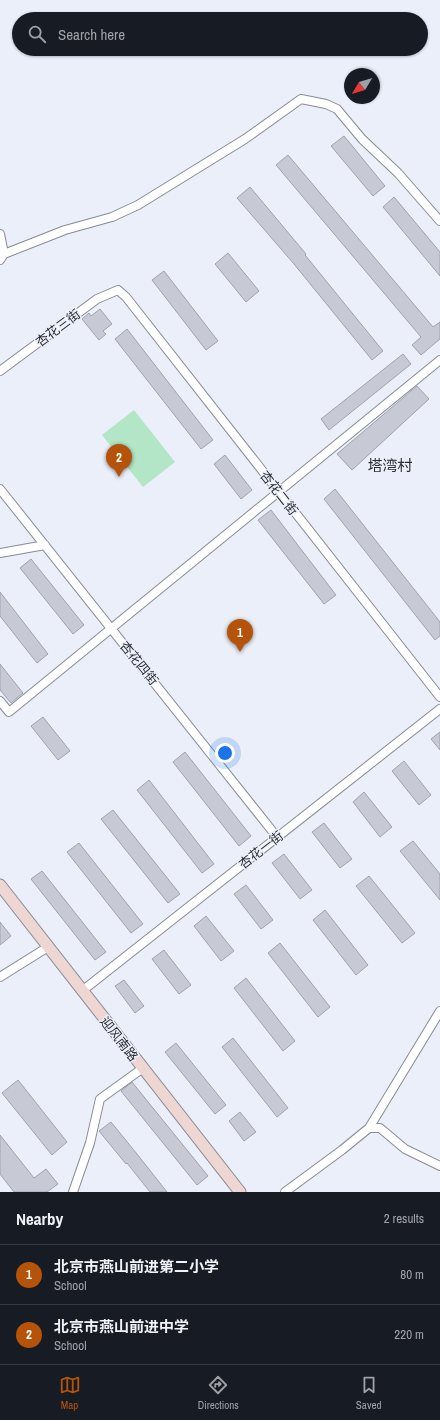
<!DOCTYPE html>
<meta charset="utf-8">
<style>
:root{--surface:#171b24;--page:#20242c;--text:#f1f3f6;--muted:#9ea1a6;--line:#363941;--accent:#b45309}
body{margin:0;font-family:"Archivo Narrow","Noto Sans SC",sans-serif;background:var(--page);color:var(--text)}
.compass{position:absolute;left:344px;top:68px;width:36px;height:36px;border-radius:50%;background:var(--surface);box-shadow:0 1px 3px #0004;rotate:232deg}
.you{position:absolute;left:225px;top:753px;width:14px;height:14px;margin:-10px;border:3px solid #fff;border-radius:50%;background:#1a73e8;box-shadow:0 0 0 6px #1a73e833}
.badge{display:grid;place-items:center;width:26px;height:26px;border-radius:50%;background:var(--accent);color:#fff;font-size:13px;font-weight:700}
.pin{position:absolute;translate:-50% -33px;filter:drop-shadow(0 1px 2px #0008)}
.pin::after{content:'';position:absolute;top:21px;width:14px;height:12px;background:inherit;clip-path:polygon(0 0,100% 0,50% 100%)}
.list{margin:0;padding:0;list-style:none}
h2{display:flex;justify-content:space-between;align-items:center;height:52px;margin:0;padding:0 16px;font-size:17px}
h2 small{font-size:13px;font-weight:400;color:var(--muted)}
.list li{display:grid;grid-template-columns:26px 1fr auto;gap:12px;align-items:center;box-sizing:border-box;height:60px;padding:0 16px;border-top:1px solid var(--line)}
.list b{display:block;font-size:15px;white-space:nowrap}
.list p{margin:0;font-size:13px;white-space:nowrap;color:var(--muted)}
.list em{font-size:13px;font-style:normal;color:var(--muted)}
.icon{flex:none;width:22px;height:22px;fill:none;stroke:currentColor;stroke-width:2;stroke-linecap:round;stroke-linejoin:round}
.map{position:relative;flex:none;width:440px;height:1192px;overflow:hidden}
.search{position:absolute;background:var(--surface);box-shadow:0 1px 3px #0004;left:12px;right:12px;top:12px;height:44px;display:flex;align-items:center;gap:10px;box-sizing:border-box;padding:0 14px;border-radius:22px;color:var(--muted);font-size:15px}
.sheet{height:172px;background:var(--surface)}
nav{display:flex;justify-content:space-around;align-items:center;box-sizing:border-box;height:56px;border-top:1px solid var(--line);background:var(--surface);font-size:11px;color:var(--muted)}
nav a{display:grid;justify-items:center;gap:2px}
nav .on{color:var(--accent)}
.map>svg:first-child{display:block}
.green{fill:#b2e6c6}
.building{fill:#c7cad5;stroke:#a0a3ad}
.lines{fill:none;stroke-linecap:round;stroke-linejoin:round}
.street-casing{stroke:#888b95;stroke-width:10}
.secondary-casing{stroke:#888b95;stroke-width:13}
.street{stroke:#fff;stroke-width:8}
.secondary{stroke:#eed6d3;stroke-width:11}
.labels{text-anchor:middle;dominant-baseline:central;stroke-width:3;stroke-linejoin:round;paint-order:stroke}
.street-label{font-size:13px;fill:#2b2d31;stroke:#ebeffa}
.quarter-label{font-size:15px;fill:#2b2d31;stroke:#ebeffa}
</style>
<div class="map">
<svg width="440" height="1192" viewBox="0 0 440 1192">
<rect width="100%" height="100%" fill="#ebeffa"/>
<path class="green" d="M134 410 175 462 143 487 102 435Z"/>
<path class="building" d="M344 136 385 186 373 196 331 146Z
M288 155 433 327 440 322V339L421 355 412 345 421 337 276 165Z
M250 187 306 254 305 255 383 351 372 360 294 264 237 198Z
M394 197 440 252V276L383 207Z
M228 253 259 291 246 302 215 264Z
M164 271 218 341 206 350 152 280Z
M100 309 112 324 103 331 106 334 99 340 82 319 89 313 91 316Z
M127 329 213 440 201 449 115 339Z
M403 354 411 364 329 430 321 419Z
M417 386 429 399 352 470 337 454Z
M225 455 252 490 241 499 214 464Z
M335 489 440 622V636L435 640 324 499Z
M271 510 336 595 324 604 258 520Z
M31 559 84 625 73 634 20 568Z
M0 592 48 654 37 663 0 616Z
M0 664 23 693 11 703 0 690Z
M43 717 70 751 58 760 31 726Z
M440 732V750L431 739Z
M185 752 251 836 239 846 173 762Z
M404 761 431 795 419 805 392 771Z
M149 780 214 864 202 873 137 790Z
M364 792 392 827 380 837 353 802Z
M113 810 180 894 168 903 101 819Z
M324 823 352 859 340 868 312 832Z
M413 841 440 874V900L400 851Z
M79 843 143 924 131 933 67 852Z
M284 854 312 890 300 899 272 863Z
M42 871 106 952 95 960 31 879Z
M369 876 415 933 402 943 356 886Z
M246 885 273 920 261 929 234 894Z
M325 910 368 965 356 975 313 920Z
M206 916 234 951 221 961 194 926Z
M0 922 11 936 0 945Z
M280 943 330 1007 318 1017 268 953Z
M164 950 191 985 179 994 152 959Z
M246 978 295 1041 283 1051 234 988Z
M124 980 144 1006 135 1013 115 986Z
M233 1038 288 1108 277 1117 222 1047Z
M176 1043 226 1105 215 1114 165 1052Z
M18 1080 67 1142 52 1155 2 1093Z
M132 1082 208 1176 197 1185 121 1091Z
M240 1112 256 1132 244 1141 229 1121Z
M111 1122 137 1154 167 1192H150L127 1163 126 1164 99 1131Z
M0 1135 34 1178 46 1169 58 1184 47 1192H14L0 1174Z"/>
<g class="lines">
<defs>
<path id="street" d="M0 234 4 254 0 260
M4 254 65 230 112 217 138 205 245 139 301 99 326 104 337 109 362 139 398 173 440 221
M0 371 97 299 118 290 126 297 440 697
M0 489 277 837
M0 553 45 545
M0 701 9 712 440 360
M0 977 48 947
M82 991 440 709
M369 1128 440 1011
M73 1192 90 1143 100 1099 143 1068
M285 1192 342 1150 369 1128H380L405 1149 440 1166"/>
<path id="secondary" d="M0 885 240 1192"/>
</defs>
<use href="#street" class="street-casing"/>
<use href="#secondary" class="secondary-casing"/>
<use href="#street" class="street"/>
<use href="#secondary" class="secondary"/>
</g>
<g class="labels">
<g class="street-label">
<text transform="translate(58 328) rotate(-37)">杏花三街</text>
<text transform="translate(279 493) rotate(52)">杏花二街</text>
<text transform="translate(139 663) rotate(51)">杏花四街</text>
<text transform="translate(261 850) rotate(-38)">杏花一街</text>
<text transform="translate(119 1039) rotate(52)">迎风南路</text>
</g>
<g class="quarter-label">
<text x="390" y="465">塔湾村</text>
</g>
</g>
</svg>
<svg class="compass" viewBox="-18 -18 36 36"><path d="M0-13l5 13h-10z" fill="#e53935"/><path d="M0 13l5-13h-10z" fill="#9ea1a6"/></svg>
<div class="you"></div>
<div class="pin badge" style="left:240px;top:652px">1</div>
<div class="pin badge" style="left:119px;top:477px">2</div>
<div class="search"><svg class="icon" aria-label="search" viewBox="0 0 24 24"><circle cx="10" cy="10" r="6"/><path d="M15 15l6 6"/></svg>Search here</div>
</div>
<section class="sheet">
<h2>Nearby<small>2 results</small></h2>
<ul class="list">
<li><span class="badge">1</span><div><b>北京市燕山前进第二小学</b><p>School</p></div><em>80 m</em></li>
<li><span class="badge">2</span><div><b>北京市燕山前进中学</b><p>School</p></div><em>220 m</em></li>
</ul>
</section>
<nav>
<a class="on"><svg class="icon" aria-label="map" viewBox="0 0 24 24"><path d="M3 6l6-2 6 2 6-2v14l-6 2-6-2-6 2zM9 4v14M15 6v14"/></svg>Map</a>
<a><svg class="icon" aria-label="directions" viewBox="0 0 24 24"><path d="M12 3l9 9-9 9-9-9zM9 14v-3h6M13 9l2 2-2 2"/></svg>Directions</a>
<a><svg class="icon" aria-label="saved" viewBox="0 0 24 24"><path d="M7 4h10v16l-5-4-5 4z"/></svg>Saved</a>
</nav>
